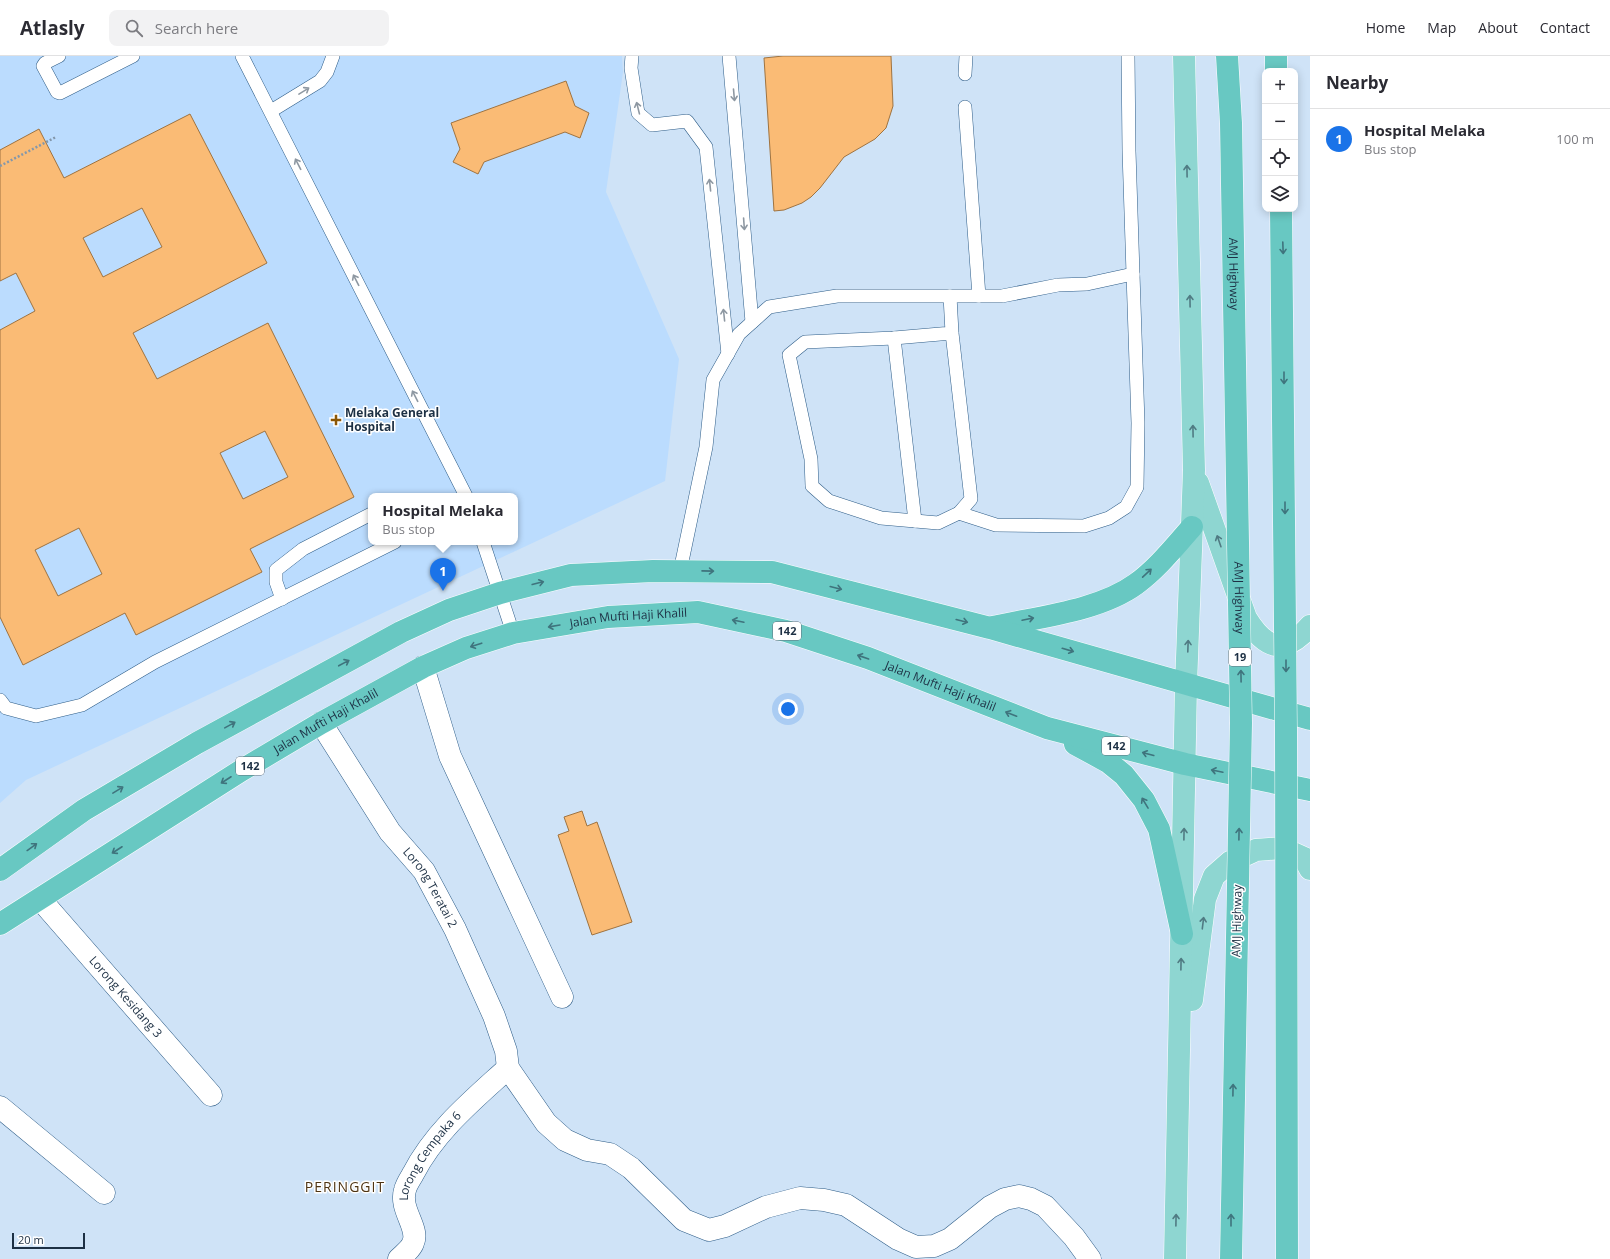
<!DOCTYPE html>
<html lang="en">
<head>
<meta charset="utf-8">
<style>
  body { margin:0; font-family:"Open Sans",sans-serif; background:#f2f2f3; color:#2b2b33 }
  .controls { position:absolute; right:12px; top:12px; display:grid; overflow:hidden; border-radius:8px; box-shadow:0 2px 10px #0003 }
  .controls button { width:36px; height:36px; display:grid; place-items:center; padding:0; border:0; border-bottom:1px solid #e1e1e2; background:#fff; color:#2b2b33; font:20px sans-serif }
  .scale { position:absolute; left:12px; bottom:10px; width:73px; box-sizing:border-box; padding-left:4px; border:2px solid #1d3044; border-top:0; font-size:11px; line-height:14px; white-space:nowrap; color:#1d3044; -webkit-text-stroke:3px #fff; paint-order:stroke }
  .you { position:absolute; left:788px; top:653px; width:14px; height:14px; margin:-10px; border:3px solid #fff; border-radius:50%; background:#1a73e8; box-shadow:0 0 0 6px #1a73e833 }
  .badge { display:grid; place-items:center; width:26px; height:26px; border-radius:50%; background:#1a73e8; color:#fff; font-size:13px; font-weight:700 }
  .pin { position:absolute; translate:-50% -33px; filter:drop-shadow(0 1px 2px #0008) }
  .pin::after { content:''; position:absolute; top:21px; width:14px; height:12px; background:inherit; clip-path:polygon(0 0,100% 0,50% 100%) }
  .popup { position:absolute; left:368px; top:437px; width:150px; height:52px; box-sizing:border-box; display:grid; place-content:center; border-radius:8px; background:#fff; filter:drop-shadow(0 1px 3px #0005); font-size:13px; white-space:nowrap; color:#7c7c81 }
  .popup b { font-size:15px; color:#2b2b33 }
  .popup::after { content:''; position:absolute; left:50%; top:100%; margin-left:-8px; border:8px solid transparent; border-top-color:#fff }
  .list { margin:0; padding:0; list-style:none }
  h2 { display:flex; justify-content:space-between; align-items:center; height:52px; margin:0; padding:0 16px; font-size:17px }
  h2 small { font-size:13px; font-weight:400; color:#7c7c81 }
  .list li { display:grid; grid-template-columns:26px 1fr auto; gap:12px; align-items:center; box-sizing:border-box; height:60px; padding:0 16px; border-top:1px solid #e1e1e2 }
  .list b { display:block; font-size:15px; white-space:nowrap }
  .list p { margin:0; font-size:13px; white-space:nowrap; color:#7c7c81 }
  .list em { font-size:13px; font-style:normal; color:#7c7c81 }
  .icon { flex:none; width:22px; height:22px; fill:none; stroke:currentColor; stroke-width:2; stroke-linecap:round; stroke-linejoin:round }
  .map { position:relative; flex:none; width:1310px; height:1203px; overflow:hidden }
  header { display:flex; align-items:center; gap:24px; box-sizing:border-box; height:56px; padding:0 20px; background:#fff; border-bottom:1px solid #e1e1e2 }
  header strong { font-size:19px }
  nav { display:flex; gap:22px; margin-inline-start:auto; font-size:14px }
  .search { width:280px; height:36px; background:#f2f2f3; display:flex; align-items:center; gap:10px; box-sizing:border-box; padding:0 14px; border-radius:8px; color:#7c7c81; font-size:15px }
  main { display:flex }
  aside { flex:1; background:#fff }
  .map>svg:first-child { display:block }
</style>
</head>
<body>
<header>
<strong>Atlasly</strong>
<div class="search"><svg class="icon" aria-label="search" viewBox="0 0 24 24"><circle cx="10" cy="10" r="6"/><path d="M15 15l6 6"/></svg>Search here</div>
<nav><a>Home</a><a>Map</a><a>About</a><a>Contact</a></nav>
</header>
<main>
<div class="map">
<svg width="1310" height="1203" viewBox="0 0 1310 1203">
  <rect width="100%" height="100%" fill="#cfe3f7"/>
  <!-- built -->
  <path fill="#bbdcfe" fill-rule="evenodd" d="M0 0H622L623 16 606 136 679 303 665 425 26 724 0 747ZM371 440H515V486H371Z"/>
  <!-- building -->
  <g fill="#fabb75" stroke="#9f7340" fill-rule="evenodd">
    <path d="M783 0H891L893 50 886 72 875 83 844 101 820 132 811 141 802 147 784 154 774 155 764 2Z"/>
    <path d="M566 25 575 50 589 57 580 82 565 76 484 106 478 118 453 106 460 93 451 67Z"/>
    <path d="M190 58 267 207 133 277 157 323 268 267 354 441 250 493 262 516 136 579 125 557 23 609 0 561V274L35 255 16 217 0 225V94L39 73 64 122ZM142 152 162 191 103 221 83 182ZM265 375 288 421 243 443 220 397ZM79 472 102 518 58 540 35 494Z"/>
    <path d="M582 755 587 770 597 766 632 866 592 879 558 779 569 775 564 761Z"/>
  </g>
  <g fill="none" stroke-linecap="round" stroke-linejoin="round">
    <defs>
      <g id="service">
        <path d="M59 0 45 7 43 10 57 36 60 37 133 0"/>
        <path d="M242 0 466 440"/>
        <path d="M632 0 631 12 638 57 652 69 687 65 706 91 728 298"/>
        <path d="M729 0 752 266"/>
        <path d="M965 18 966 0"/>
        <path d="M965 51 979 240"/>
        <path d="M271 55 320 25 327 16 333 0"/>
        <path d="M950 240 952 277 971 443 959 457 938 467 881 462 829 445 812 430 811 403 789 299 805 286 894 282 952 277"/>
        <path d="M894 282 915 465"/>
        <path d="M959 457 996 469 1084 470 1109 462 1126 451 1137 431 1138 367 1133 218"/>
        <path d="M483 486 513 577"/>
        <path d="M680 515 706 391 713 324 739 278 769 251 837 240H1002L1058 229 1087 228 1133 218 1129 95 1128 0"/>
        <path d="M282 543 276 526V514L303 493 371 458"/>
        <path d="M0 644 6 652 36 660 82 649 155 606 395 486"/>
      </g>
      <g id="minor">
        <path d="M423 611 450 700 562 941"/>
        <path id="s1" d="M321 667 390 776 424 815 455 873 494 960 506 995 508 1012 546 1067 565 1084 587 1094 610 1098 631 1112 684 1164 709 1174 725 1170 766 1151 800 1142 824 1144 846 1149 898 1183 916 1191 934 1190 950 1183 990 1151 1005 1143 1019 1140 1031 1143 1045 1150 1074 1181 1090 1203"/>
        <path id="s2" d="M40 843 211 1039"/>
        <path d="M0 1051 104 1137"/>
        <path id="s3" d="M399 1203C404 1198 411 1193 413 1187 420 1172 399 1154 405 1134 406 1129 410 1123 413 1118 435 1075 473 1044 508 1012"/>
      </g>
      <g id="primary">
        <path d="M1198 427 1246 562C1265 593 1284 600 1310 570"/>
        <path d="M1192 944 1205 843 1214 820 1230 806 1256 794 1282 792 1304 802 1310 813"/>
        <path d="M1175 1203 1186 629 1194 414 1184 0"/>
      </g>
      <g id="trunk">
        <path d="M1276 0V15"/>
        <path d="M993 571C1038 561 1099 555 1136 528 1158 512 1175 490 1192 471"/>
        <path d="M1075 688 1108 706 1124 719 1144 744 1159 773 1182 878"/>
        <path d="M0 814 84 754 197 687 401 576 449 554 500 537 571 519 653 515 772 516 990 572 1310 663"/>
        <path id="s4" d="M0 868 242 714 321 667 423 611 466 592 513 577 608 561 698 556 786 575 868 602 1047 672 1185 708 1310 734"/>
      </g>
    </defs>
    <!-- service casing -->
    <use href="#service" stroke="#2e5d88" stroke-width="14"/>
    <!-- minor casing -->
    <use href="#minor" stroke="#2e5d88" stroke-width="23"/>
    <!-- primary casing -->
    <use href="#primary" stroke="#fff" stroke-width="23"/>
    <!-- trunk casing -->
    <use href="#trunk" stroke="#fff" stroke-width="23"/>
    <!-- path -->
    <path stroke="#8397ab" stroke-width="2.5" stroke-dasharray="2 2" stroke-linecap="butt" d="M0 110 56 81"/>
    <!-- service -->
    <use href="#service" stroke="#fff" stroke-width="13"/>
    <!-- minor -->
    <use href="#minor" stroke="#fff" stroke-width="22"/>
    <!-- primary -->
    <use href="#primary" stroke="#8ed6d1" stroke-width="22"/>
    <!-- trunk -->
    <use href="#trunk" stroke="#68c8c2" stroke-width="22"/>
    <defs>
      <g id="trunk-bridge">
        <path id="s5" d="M1227 0 1231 67 1241 667 1231 1203"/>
        <path d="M1281 153 1286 674 1287 1203"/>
      </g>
    </defs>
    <!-- trunk-bridge casing -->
    <use href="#trunk-bridge" stroke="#fff" stroke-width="23" stroke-linecap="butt"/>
    <!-- trunk-bridge -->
    <use href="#trunk-bridge" stroke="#68c8c2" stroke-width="22"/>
  </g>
  <!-- one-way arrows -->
  <defs><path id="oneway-shaft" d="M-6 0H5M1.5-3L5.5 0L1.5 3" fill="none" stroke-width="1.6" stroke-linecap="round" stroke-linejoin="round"/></defs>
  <g stroke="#8e98a2">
    <use href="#oneway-shaft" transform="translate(304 35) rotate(-32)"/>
    <use href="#oneway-shaft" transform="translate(734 39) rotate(85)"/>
    <use href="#oneway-shaft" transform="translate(638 52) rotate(-104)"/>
    <use href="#oneway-shaft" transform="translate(298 108) rotate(-117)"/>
    <use href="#oneway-shaft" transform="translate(710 129) rotate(-96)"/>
    <use href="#oneway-shaft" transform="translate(744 168) rotate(86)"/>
    <use href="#oneway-shaft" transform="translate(356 224) rotate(-117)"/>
    <use href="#oneway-shaft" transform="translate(724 259) rotate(-96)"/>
    <use href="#oneway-shaft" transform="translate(415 340) rotate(-117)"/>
  </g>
  <g stroke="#507b83">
    <use href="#oneway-shaft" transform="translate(1187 115) rotate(-91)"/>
    <use href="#oneway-shaft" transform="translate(1190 245) rotate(-91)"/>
    <use href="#oneway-shaft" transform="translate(1193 375) rotate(-91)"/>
    <use href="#oneway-shaft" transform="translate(1219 485) rotate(-109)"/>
    <use href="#oneway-shaft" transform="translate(1188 590) rotate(-88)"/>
    <use href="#oneway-shaft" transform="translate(1184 778) rotate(-89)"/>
    <use href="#oneway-shaft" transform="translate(1203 867) rotate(-83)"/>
    <use href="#oneway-shaft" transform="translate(1181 908) rotate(-89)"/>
    <use href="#oneway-shaft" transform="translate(1176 1164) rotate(-89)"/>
  </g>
  <g stroke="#3f747d">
    <use href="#oneway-shaft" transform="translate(1283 192) rotate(88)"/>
    <use href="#oneway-shaft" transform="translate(1284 322) rotate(90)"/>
    <use href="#oneway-shaft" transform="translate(1285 452) rotate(90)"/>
    <use href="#oneway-shaft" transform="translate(708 515) rotate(1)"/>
    <use href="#oneway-shaft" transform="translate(1147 517) rotate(-43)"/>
    <use href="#oneway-shaft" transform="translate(538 527) rotate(-14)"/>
    <use href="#oneway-shaft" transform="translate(836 532) rotate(14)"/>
    <use href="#oneway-shaft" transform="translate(1028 563) rotate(-12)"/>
    <use href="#oneway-shaft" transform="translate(738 565) rotate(-168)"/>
    <use href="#oneway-shaft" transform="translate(962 565) rotate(14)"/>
    <use href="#oneway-shaft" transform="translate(554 570) rotate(170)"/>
    <use href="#oneway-shaft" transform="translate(476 589) rotate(162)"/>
    <use href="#oneway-shaft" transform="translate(1068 594) rotate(16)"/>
    <use href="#oneway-shaft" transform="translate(863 601) rotate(-161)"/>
    <use href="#oneway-shaft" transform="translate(344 607) rotate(-28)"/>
    <use href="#oneway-shaft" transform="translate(1286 610) rotate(90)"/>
    <use href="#oneway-shaft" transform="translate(1241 620) rotate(-91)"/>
    <use href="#oneway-shaft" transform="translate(1011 658) rotate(-159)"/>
    <use href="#oneway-shaft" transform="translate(230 669) rotate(-29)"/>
    <use href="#oneway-shaft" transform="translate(1148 698) rotate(-165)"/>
    <use href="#oneway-shaft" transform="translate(1217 715) rotate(-168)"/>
    <use href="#oneway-shaft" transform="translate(226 724) rotate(147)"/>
    <use href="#oneway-shaft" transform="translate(118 734) rotate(-31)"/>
    <use href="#oneway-shaft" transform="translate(1145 747) rotate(-121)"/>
    <use href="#oneway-shaft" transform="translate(1239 778) rotate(-89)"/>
    <use href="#oneway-shaft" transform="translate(32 791) rotate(-36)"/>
    <use href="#oneway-shaft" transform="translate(117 794) rotate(147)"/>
    <use href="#oneway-shaft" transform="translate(1233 1034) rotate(-89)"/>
    <use href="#oneway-shaft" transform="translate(1231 1164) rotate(-90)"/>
  </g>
  <!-- markers -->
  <path fill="#8b5705" stroke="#fff" stroke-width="1.5" d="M334 358h4v4h4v4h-4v4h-4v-4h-4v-4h4z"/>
  <g text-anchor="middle" stroke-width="3" stroke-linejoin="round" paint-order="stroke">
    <!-- shield labels -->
    <g fill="#fff" stroke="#616e7c" stroke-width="1">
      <rect x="773" y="566" width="28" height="18" rx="3"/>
      <rect x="1229" y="592" width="22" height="18" rx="3"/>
      <rect x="1102" y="681" width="28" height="18" rx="3"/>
      <rect x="236" y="701" width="28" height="18" rx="3"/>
    </g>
    <g font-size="11" font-weight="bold" fill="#1d3044">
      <text x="787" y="579">142</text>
      <text x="1240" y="605">19</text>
      <text x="1116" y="694">142</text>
      <text x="250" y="714">142</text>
    </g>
    <!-- street labels -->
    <g font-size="12" fill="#1d3044" stroke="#fff">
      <text dy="4" stroke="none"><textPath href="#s5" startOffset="218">AMJ Highway</textPath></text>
      <text dy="4" stroke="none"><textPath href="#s5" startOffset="542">AMJ Highway</textPath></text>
      <text dy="4" stroke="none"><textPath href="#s4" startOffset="708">Jalan Mufti Haji Khalil</textPath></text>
      <text dy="4" stroke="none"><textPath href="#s4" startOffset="1032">Jalan Mufti Haji Khalil</textPath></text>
      <text dy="4" stroke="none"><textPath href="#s4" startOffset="384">Jalan Mufti Haji Khalil</textPath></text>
      <text dy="4" stroke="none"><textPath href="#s1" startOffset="198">Lorong Teratai 2</textPath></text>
      <text transform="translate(1237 865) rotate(-89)" y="4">AMJ Highway</text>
      <text dy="4" stroke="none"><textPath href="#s2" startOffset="130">Lorong Kesidang 3</textPath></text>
      <text dy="4" stroke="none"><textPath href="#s3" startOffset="118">Lorong Cempaka 6</textPath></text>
    </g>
    <!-- poi labels -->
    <g font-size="12" font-weight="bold" fill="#1d3044" stroke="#fff" text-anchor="start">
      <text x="345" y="361">Melaka General<tspan x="345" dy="14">Hospital</tspan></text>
    </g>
    <!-- quarter labels -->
    <g font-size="14" letter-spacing="1" fill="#4e3413" stroke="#fff">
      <text x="345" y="1136">PERINGGIT</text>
    </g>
  </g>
</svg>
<div class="controls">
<button>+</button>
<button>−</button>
<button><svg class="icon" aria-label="locate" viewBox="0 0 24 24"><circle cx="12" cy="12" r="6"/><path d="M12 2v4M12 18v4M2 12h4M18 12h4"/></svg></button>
<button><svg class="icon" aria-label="layers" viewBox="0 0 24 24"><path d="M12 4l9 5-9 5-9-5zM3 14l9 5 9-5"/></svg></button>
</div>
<div class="scale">20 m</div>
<div class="you"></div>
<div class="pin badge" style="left:443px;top:535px">1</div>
<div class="popup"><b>Hospital Melaka</b>Bus stop</div>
</div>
<aside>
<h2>Nearby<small></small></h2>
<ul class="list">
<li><span class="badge">1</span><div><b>Hospital Melaka</b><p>Bus stop</p></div><em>100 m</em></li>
</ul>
</aside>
</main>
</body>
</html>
